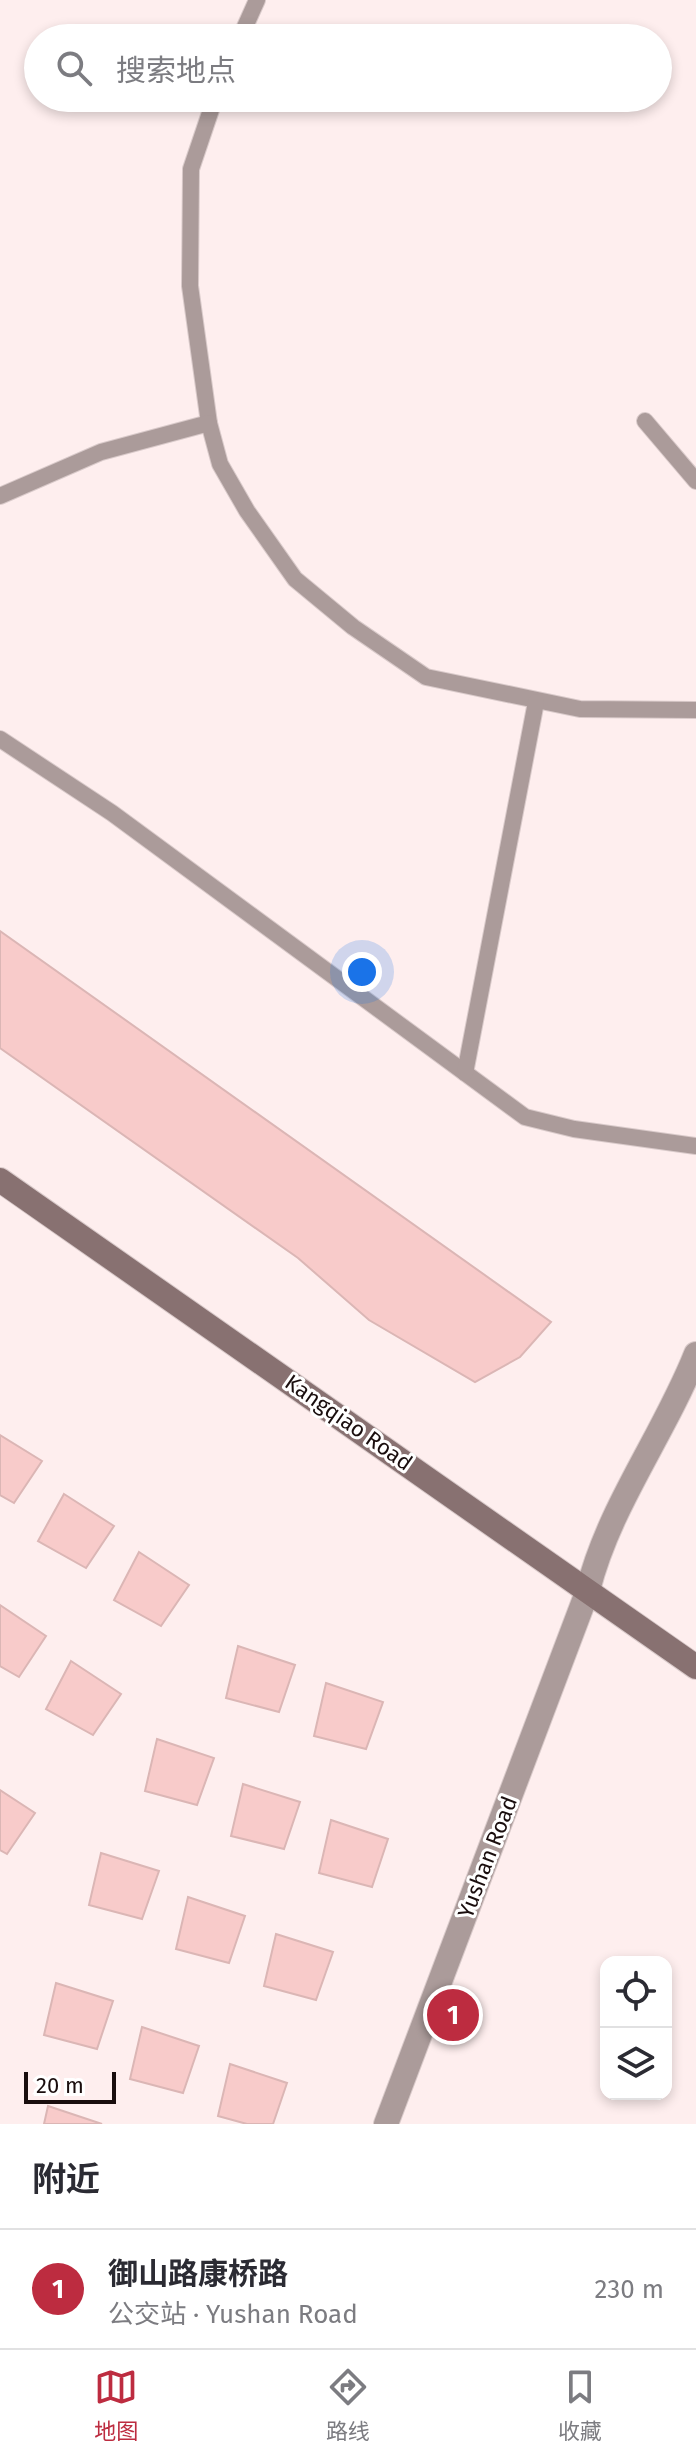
<!DOCTYPE html>
<html lang="zh">
<head>
<meta charset="utf-8">
<style>
  body { margin:0; font-family:"Fira Sans","Noto Sans SC",sans-serif; background:#f7f7f7; color:#2b2b33 }
  .controls { position:absolute; right:24px; bottom:24px; display:grid; overflow:hidden; border-radius:16px; box-shadow:0 4px 12px #0003 }
  .controls button { width:72px; height:72px; display:grid; place-items:center; padding:0; border:0; border-bottom:2px solid #e1e1e2; background:#fff; color:#2b2b33; font:40px sans-serif }
  .scale { position:absolute; left:24px; bottom:20px; width:92px; box-sizing:border-box; padding-left:8px; border:4px solid #190d0d; border-top:0; font-size:22px; line-height:28px; white-space:nowrap; color:#190d0d; -webkit-text-stroke:6px #fff; paint-order:stroke }
  .you { position:absolute; left:362px; top:972px; width:28px; height:28px; margin:-20px; border:6px solid #fff; border-radius:50%; background:#1a73e8; box-shadow:0 0 0 12px #1a73e833 }
  .badge { display:grid; place-items:center; width:52px; height:52px; border-radius:50%; background:#bd2c40; color:#fff; font-size:26px; font-weight:700 }
  .pin { position:absolute; translate:-50% -50%; border:4px solid #fff; box-shadow:0 2px 8px #0006 }
  .list { margin:0; padding:0; list-style:none }
  h2 { display:flex; justify-content:space-between; align-items:center; height:104px; margin:0; padding:0 32px; font-size:34px }
  h2 small { font-size:26px; font-weight:400; color:#7c7c81 }
  .list li { display:grid; grid-template-columns:52px 1fr auto; gap:24px; align-items:center; box-sizing:border-box; height:120px; padding:0 32px; border-top:2px solid #e1e1e2 }
  .list b { display:block; font-size:30px; white-space:nowrap }
  .list p { margin:0; font-size:26px; white-space:nowrap; color:#7c7c81 }
  .list em { font-size:26px; font-style:normal; color:#7c7c81 }
  .icon { flex:none; width:44px; height:44px; fill:none; stroke:currentColor; stroke-width:2; stroke-linecap:round; stroke-linejoin:round }
  .map { position:relative; flex:none; width:696px; height:2124px; overflow:hidden }
  .search { position:absolute; background:#fff; box-shadow:0 4px 12px #0003; left:24px; right:24px; top:24px; height:88px; display:flex; align-items:center; gap:20px; box-sizing:border-box; padding:0 28px; border-radius:44px; color:#7c7c81; font-size:30px }
  .sheet { height:224px; background:#fff }
  nav { display:flex; justify-content:space-around; align-items:center; box-sizing:border-box; height:112px; border-top:2px solid #e1e1e2; background:#fff; font-size:22px; color:#7c7c81 }
  nav a { display:grid; justify-items:center; gap:4px }
  nav .on { color:#bd2c40 }
  .map>svg:first-child { display:block }
</style>
</head>
<body>
<div class="map">
<svg width="696" height="2124" viewBox="0 0 696 2124">
  <rect width="100%" height="100%" fill="#feeeee"/>
  <!-- building -->
  <g fill="#f8cbca" stroke="#dbb6b5" stroke-width="2">
    <path d="M0 931 551 1322 520 1357 475 1382 369 1320 298 1258 0 1048Z"/>
    <path d="M0 1435 42 1461 14 1503 0 1495Z"/>
    <path d="M64 1494 114 1526 86 1568 38 1541Z"/>
    <path d="M139 1552 189 1585 161 1626 114 1600Z"/>
    <path d="M0 1605 46 1636 19 1677 0 1666Z"/>
    <path d="M238 1646 295 1665 279 1712 226 1698Z"/>
    <path d="M71 1661 121 1694 93 1735 46 1709Z"/>
    <path d="M326 1683 383 1702 366 1749 314 1736Z"/>
    <path d="M157 1739 214 1758 197 1805 145 1791Z"/>
    <path d="M243 1784 300 1802 284 1849 231 1836Z"/>
    <path d="M0 1790 35 1813 7 1854 0 1850Z"/>
    <path d="M331 1820 388 1839 372 1887 319 1873Z"/>
    <path d="M101 1853 159 1871 142 1919 89 1905Z"/>
    <path d="M188 1897 245 1916 229 1963 176 1949Z"/>
    <path d="M276 1934 333 1952 316 2000 264 1986Z"/>
    <path d="M56 1983 113 2001 97 2049 44 2035Z"/>
    <path d="M142 2027 199 2046 183 2093 130 2079Z"/>
    <path d="M230 2064 287 2083 273 2124H247L218 2116Z"/>
    <path d="M48 2106 102 2124H44Z"/>
  </g>
  <g fill="none" stroke-linecap="round" stroke-linejoin="round">
    <defs>
      <g id="lane">
        <path d="M240 38 257 0"/>
        <path d="M215 98 191 169 190 286 209 423 220 464 247 511 295 579 353 627 426 677 580 709 696 710"/>
        <path d="M645 421 696 481"/>
        <path d="M0 496 101 452 209 423"/>
        <path d="M0 739 112 813 525 1117 574 1129 696 1146"/>
        <path d="M465 1073 536 702"/>
      </g>
      <path id="street" d="M386 2124 588 1590C609 1506 664 1435 696 1354"/>
      <path id="secondary" d="M0 1180 696 1667"/>
    </defs>
    <!-- lane casing -->
    <use href="#lane" stroke="#d9caca" stroke-width="18"/>
    <!-- street casing -->
    <use href="#street" stroke="#d9caca" stroke-width="26"/>
    <!-- secondary casing -->
    <use href="#secondary" stroke="#d9caca" stroke-width="26"/>
    <!-- lane -->
    <use href="#lane" stroke="#ab9b9a" stroke-width="16"/>
    <!-- street -->
    <use href="#street" stroke="#ab9b9a" stroke-width="24"/>
    <!-- secondary -->
    <use href="#secondary" stroke="#887171" stroke-width="24"/>
  </g>
  <g text-anchor="middle" stroke-width="6" stroke-linejoin="round" paint-order="stroke">
    <!-- street labels -->
    <g font-size="22" fill="#190d0d" stroke="#fff">
      <text transform="translate(349 1422) rotate(35)" y="8">Kangqiao Road</text>
      <text transform="translate(487 1857) rotate(-69)" y="8">Yushan Road</text>
    </g>
  </g>
</svg>
<div class="controls">
<button><svg class="icon" aria-label="locate" viewBox="0 0 24 24"><circle cx="12" cy="12" r="6"/><path d="M12 2v4M12 18v4M2 12h4M18 12h4"/></svg></button>
<button><svg class="icon" aria-label="layers" viewBox="0 0 24 24"><path d="M12 4l9 5-9 5-9-5zM3 14l9 5 9-5"/></svg></button>
</div>
<div class="scale">20 m</div>
<div class="you"></div>
<div class="pin badge" style="left:453px;top:2015px">1</div>
<div class="search"><svg class="icon" aria-label="search" viewBox="0 0 24 24"><circle cx="10" cy="10" r="6"/><path d="M15 15l6 6"/></svg>搜索地点</div>
</div>
<section class="sheet">
<h2>附近<small></small></h2>
<ul class="list">
<li><span class="badge">1</span><div><b>御山路康桥路</b><p>公交站 · Yushan Road</p></div><em>230 m</em></li>
</ul>
</section>
<nav>
<a class="on"><svg class="icon" aria-label="map" viewBox="0 0 24 24"><path d="M3 6l6-2 6 2 6-2v14l-6 2-6-2-6 2zM9 4v14M15 6v14"/></svg>地图</a>
<a><svg class="icon" aria-label="directions" viewBox="0 0 24 24"><path d="M12 3l9 9-9 9-9-9zM9 14v-3h6M13 9l2 2-2 2"/></svg>路线</a>
<a><svg class="icon" aria-label="saved" viewBox="0 0 24 24"><path d="M7 4h10v16l-5-4-5 4z"/></svg>收藏</a>
</nav>
</body>
</html>
